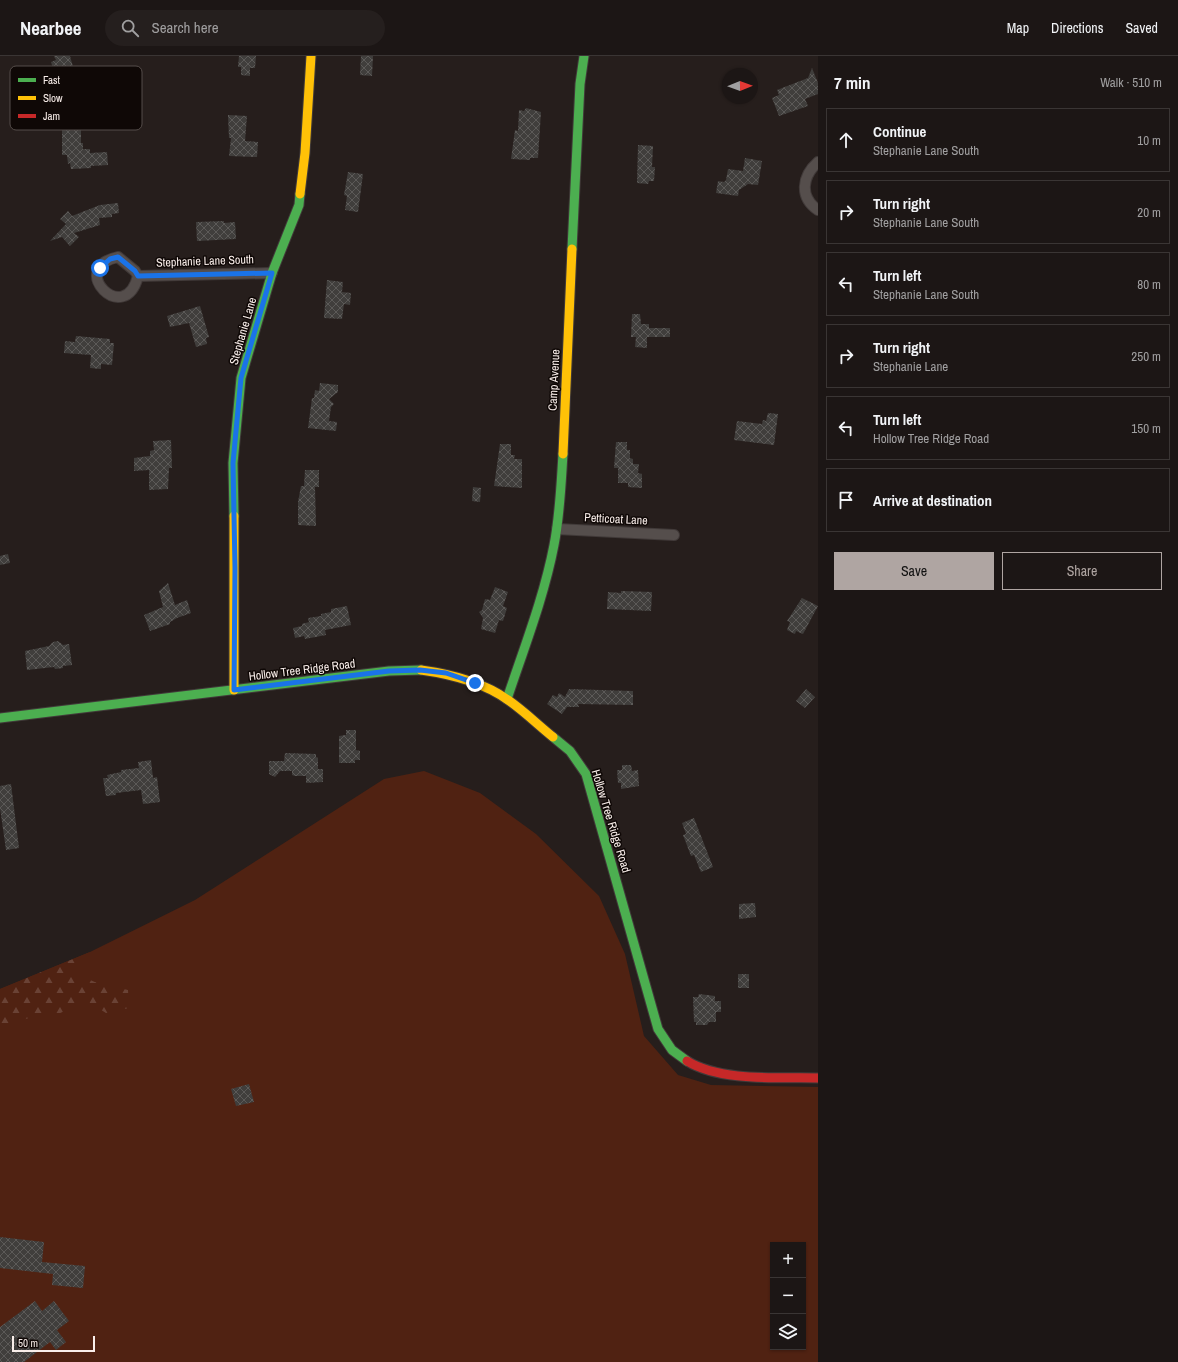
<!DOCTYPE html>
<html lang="en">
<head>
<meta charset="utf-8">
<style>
  body { margin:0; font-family:"Archivo Narrow",sans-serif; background:#251f1e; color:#f1f3f6 }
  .controls { position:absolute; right:12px; bottom:12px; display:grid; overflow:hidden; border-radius:0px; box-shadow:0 1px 3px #0004 }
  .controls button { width:36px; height:36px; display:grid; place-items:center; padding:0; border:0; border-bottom:1px solid #3a3534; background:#1c1615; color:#f1f3f6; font:20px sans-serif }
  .compass { position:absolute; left:722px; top:12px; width:36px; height:36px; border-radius:50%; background:#1c1615; box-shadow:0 1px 3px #0004; rotate:89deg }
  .scale { position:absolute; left:12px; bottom:10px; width:83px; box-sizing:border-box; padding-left:4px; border:2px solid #f9eeea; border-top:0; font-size:11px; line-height:14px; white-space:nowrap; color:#f9eeea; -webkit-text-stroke:3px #0f0806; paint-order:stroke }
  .stop { position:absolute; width:12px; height:12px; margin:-9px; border:3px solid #1a73e8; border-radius:50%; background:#fff }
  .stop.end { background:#1a73e8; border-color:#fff; box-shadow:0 1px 4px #0008 }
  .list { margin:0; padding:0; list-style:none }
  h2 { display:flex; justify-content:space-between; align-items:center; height:52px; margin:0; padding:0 16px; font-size:17px }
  h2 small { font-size:13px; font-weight:400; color:#a09fa0 }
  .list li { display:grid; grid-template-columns:26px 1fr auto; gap:12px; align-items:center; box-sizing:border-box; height:64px; margin:0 8px 8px; padding:0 8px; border:1px solid #3a3534; border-radius:0px }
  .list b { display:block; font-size:15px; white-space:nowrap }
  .list p { margin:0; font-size:13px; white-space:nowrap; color:#a09fa0 }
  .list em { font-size:13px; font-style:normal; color:#a09fa0 }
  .actions { display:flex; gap:8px; padding:12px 16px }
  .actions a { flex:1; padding:9px 0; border:1px solid #afa5a2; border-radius:0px; text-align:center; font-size:14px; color:#afa5a2 }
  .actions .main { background:#afa5a2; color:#111 }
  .icon { flex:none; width:22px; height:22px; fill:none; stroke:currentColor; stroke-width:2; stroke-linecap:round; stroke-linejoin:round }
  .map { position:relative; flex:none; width:818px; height:1306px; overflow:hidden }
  header { display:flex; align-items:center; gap:24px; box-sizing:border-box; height:56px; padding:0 20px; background:#1c1615; border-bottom:1px solid #3a3534 }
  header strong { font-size:19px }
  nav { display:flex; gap:22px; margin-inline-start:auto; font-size:14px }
  .search { width:280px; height:36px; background:#251f1e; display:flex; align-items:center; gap:10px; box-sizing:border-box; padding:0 14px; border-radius:22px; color:#a09fa0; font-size:15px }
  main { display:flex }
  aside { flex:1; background:#1c1615 }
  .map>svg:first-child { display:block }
</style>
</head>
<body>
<header>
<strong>Nearbee</strong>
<div class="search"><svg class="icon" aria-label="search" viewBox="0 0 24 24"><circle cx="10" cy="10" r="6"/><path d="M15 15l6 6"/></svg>Search here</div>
<nav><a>Map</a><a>Directions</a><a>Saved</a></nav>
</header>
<main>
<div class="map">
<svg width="818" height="1306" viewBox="0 0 818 1306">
  <defs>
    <pattern id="forest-firs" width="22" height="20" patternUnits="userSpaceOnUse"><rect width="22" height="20" fill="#502212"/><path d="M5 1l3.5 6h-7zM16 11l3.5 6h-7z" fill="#6a4235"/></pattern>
    <pattern id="building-cross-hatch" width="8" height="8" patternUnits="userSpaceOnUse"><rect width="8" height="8" fill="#403e3c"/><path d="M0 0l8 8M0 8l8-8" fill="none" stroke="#5c5a58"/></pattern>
  </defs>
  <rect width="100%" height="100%" fill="#261e1c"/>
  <!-- grass -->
  <path fill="#502212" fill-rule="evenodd" d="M424 715 480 737 536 778 599 840 625 898 644 980 678 1019 711 1029 818 1031V1306H0V933L90 896 195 844 384 723ZM773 1189H803V1291H773Z"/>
  <!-- forest -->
  <path fill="url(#forest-firs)" d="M90 896 77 916C91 928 111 930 128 934L129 952 106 957 87 945 58 958 45 957 3 970 0 982V933Z"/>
  <!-- building -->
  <g fill="url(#building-cross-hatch)">
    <path d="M54 0H70L75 18 77 19V26H74L78 38 65 41 61 28 58 29 51 6 56 4Z"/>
    <path d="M239 0H256L255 12H250V20L241 19V11H238Z"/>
    <path d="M361 0H373L372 20 360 19Z"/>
    <path d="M812 12 818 27V38L805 43 808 50 779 60 772 42 779 39 777 34 808 22Z"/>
    <path d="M526 52 541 56 538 102H530V104L511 103 515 74 518 75 519 54 524 55Z"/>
    <path d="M228 59 247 60 245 85 258 86 257 101 229 100 231 82H229Z"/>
    <path d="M81 71V87H83V93H90V97L107 96 108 109 91 110V112L71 113 70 107 68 108 67 99H62V72Z"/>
    <path d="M638 89 653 90 652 111H655L654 125H649L648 128 637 127Z"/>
    <path d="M745 102 762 105 758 129 748 128 739 134 738 140 716 137 718 125 724 126 726 124 728 113 743 115Z"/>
    <path d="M348 116 363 118 358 156 345 154 347 140 344 139Z"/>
    <path d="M118 147 119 157 112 158V161L99 162 100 169 74 177 79 181 70 190 62 181 50 185 66 168 60 163 68 155 72 160 100 149Z"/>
    <path d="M224 165V167L235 166 236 183 197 185 196 166Z"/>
    <path d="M327 224 343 226 342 236 351 237 350 249 344 248 342 263 324 262Z"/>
    <path d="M200 250 209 281 206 282 207 288 196 291 189 267 170 271 167 260Z"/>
    <path d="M632 258H640L641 268H649V272H670V281H647V292L635 291 636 281H631Z"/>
    <path d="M76 280 110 283V287H114L112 309 101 308V313L90 312 91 299 64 297 65 285 75 286Z"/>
    <path d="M320 327 338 329V336L329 343 334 348 331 351 329 365 337 366 336 375 308 372 312 342H314L315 334 319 335Z"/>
    <path d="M768 357 778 358 774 389 734 384 737 365 762 368 763 364 766 365Z"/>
    <path d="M171 384 172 412H169L168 433 149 434V414L134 415V402L150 400V395L154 394 153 385Z"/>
    <path d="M616 386H627V394H630V402L633 403V408H639L638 417 642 418V432L628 431V427H618V412H614Z"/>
    <path d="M500 388H511V399H515L514 403H522V432L494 430Z"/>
    <path d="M305 414H319V431H315L316 470 298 469V446L301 430H304Z"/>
    <path d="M473 431 481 432 480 446 472 445Z"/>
    <path d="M8 498 10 507 0 509V500Z"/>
    <path d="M168 527 175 549 187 544 191 557 177 562 170 566V568L150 575 144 559 163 551 159 535Z"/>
    <path d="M495 531 508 536 503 550 507 552 503 565 499 564 495 577 481 573 483 562 479 556 482 554 485 543 490 544Z"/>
    <path d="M621 535 652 536 651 555 607 553 608 536 621 537Z"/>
    <path d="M802 542 818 550 803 578 796 575 795 578 787 574 790 566 787 565Z"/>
    <path d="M347 550 351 569 325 574 326 579 305 583 304 580 295 582 293 572 302 570V568L309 566 308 562 321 560V558L331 556V553Z"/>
    <path d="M58 585 63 589 69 588 72 609 63 610V612L55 613 54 611 27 614 25 595 49 590 53 586Z"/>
    <path d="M569 633 633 635V649L578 648 579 651H567L562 658 547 648 553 639 557 641 559 637 565 641Z"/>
    <path d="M806 633 815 641 805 652 796 645Z"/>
    <path d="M346 674H356V694L360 695V704H355V707H339V680L346 679Z"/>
    <path d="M285 697 316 698V701L318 702V713H323V726L306 727V720H295L292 719V715H280L275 721 269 718V705H284Z"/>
    <path d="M151 704 153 722 157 721 160 746 143 748 141 734 116 737V739L106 740 103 722H108L107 719 121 716V714L139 712 138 706Z"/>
    <path d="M622 709H631L632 715 638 714 639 730 621 733V727H618L617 714H622Z"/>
    <path d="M11 728 19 792 6 794 0 752V730Z"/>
    <path d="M694 762 713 811 701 816 694 799 691 800 683 779 686 778 682 767Z"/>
    <path d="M755 847 756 861 739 863V848Z"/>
    <rect x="738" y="918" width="11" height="14"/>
    <path d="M699 938 715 940V945H721V956H716V966H709L707 969H696V966H694L693 941H698Z"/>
    <path d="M249 1028 254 1046 236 1050 231 1033Z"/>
    <path d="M0 1181 44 1186 42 1206 85 1210 83 1232 52 1229 53 1218 0 1212Z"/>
    <path d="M35 1245 42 1255 54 1245 69 1265 57 1274 66 1286 56 1294 50 1286 24 1306H0V1271Z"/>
  </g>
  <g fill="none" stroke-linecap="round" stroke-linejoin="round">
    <defs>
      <g id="street">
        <path d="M818 106C802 120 799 141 818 154"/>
        <path d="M138 220 135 215 118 201C66 212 125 272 138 220L272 217"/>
        <path d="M557 473 674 479"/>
      </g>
      <g id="fast">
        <path d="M572 193 580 28 584 0"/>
        <path d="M234 460 233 407 241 322 272 217 299 149 300 138"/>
        <path d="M507 643C524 592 544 541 554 489 560 459 561 428 563 398"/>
        <path d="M0 662 389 615 421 614"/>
        <path d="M553 681 570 695 586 718 658 973 672 994 687 1005"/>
      </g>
      <g id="slow">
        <path d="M300 138 305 97 311 0"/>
        <path d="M563 398 572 193"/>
        <path d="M421 614C450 618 483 626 508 644 524 655 538 669 553 681"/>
        <path d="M234 634V460"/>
      </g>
      <path id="jam" d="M687 1005C721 1026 779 1021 818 1022"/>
    </defs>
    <!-- street casing -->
    <use href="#street" stroke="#413a39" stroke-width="12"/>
    <!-- fast casing -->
    <use href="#fast" stroke="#413a39" stroke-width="11"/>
    <!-- slow casing -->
    <use href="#slow" stroke="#413a39" stroke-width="11"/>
    <!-- jam casing -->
    <use href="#jam" stroke="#413a39" stroke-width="11"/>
    <!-- street -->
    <use href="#street" stroke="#554e4c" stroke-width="10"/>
    <!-- fast -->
    <use href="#fast" stroke="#4caf50" stroke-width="9"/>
    <!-- slow -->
    <use href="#slow" stroke="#ffc107" stroke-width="9"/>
    <!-- jam -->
    <use href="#jam" stroke="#c62828" stroke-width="9"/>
  </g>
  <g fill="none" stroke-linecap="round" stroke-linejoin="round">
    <!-- route -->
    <path stroke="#1a73e8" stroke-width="5" d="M100 212 110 203 118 201 135 215 138 220 272 217 241 322 233 407 235 512 234 634 389 615 420 614 446 617 475 627"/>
  </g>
  <g text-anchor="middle" stroke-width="3" stroke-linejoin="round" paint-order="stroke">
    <!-- street labels -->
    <g font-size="12" fill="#f9eeea" stroke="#0f0806">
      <text transform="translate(205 205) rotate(-2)" y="4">Stephanie Lane South</text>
      <text transform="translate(243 275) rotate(-74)" y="4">Stephanie Lane</text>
      <text transform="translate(554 324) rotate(-87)" y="4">Camp Avenue</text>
      <text transform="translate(616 463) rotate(3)" y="4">Petticoat Lane</text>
      <text transform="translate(302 614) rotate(-7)" y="4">Hollow Tree Ridge Road</text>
      <text transform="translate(611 765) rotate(73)" y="4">Hollow Tree Ridge Road</text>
    </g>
  </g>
  <!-- legend -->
  <rect x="10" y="10" width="132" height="64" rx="6" fill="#0f0806" stroke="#554d4a" stroke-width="1"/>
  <rect x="18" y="22" width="18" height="4" fill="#4caf50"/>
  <rect x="18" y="40" width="18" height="4" fill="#ffc107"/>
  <rect x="18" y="58" width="18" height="4" fill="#c62828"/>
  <g font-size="11" fill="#f9eeea">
    <text x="43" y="28">Fast</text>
    <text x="43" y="46">Slow</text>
    <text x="43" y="64">Jam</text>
  </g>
</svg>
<div class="controls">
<button>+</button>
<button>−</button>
<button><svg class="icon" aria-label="layers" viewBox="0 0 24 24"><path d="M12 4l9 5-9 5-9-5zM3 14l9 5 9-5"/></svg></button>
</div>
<svg class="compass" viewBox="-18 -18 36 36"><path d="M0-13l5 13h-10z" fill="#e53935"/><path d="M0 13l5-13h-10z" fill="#a09fa0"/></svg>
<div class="scale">50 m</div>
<div class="stop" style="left:100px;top:212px"></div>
<div class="stop end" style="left:475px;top:627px"></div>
</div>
<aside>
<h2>7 min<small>Walk · 510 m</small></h2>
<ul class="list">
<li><svg class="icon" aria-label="ahead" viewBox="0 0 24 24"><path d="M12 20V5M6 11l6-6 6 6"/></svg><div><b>Continue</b><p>Stephanie Lane South</p></div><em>10 m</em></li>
<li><svg class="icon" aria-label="right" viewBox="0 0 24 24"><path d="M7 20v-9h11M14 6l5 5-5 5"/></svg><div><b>Turn right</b><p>Stephanie Lane South</p></div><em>20 m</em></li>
<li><svg class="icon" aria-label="left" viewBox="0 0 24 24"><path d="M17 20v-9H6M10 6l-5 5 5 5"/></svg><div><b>Turn left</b><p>Stephanie Lane South</p></div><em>80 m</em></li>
<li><svg class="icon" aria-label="right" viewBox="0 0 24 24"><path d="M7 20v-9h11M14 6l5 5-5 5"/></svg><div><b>Turn right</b><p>Stephanie Lane</p></div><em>250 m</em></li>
<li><svg class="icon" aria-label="left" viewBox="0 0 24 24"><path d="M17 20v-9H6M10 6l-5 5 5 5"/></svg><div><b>Turn left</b><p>Hollow Tree Ridge Road</p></div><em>150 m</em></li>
<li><svg class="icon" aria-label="arrive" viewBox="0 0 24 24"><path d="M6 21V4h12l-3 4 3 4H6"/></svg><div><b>Arrive at destination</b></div></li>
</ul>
<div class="actions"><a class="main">Save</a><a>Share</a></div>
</aside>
</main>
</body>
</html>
